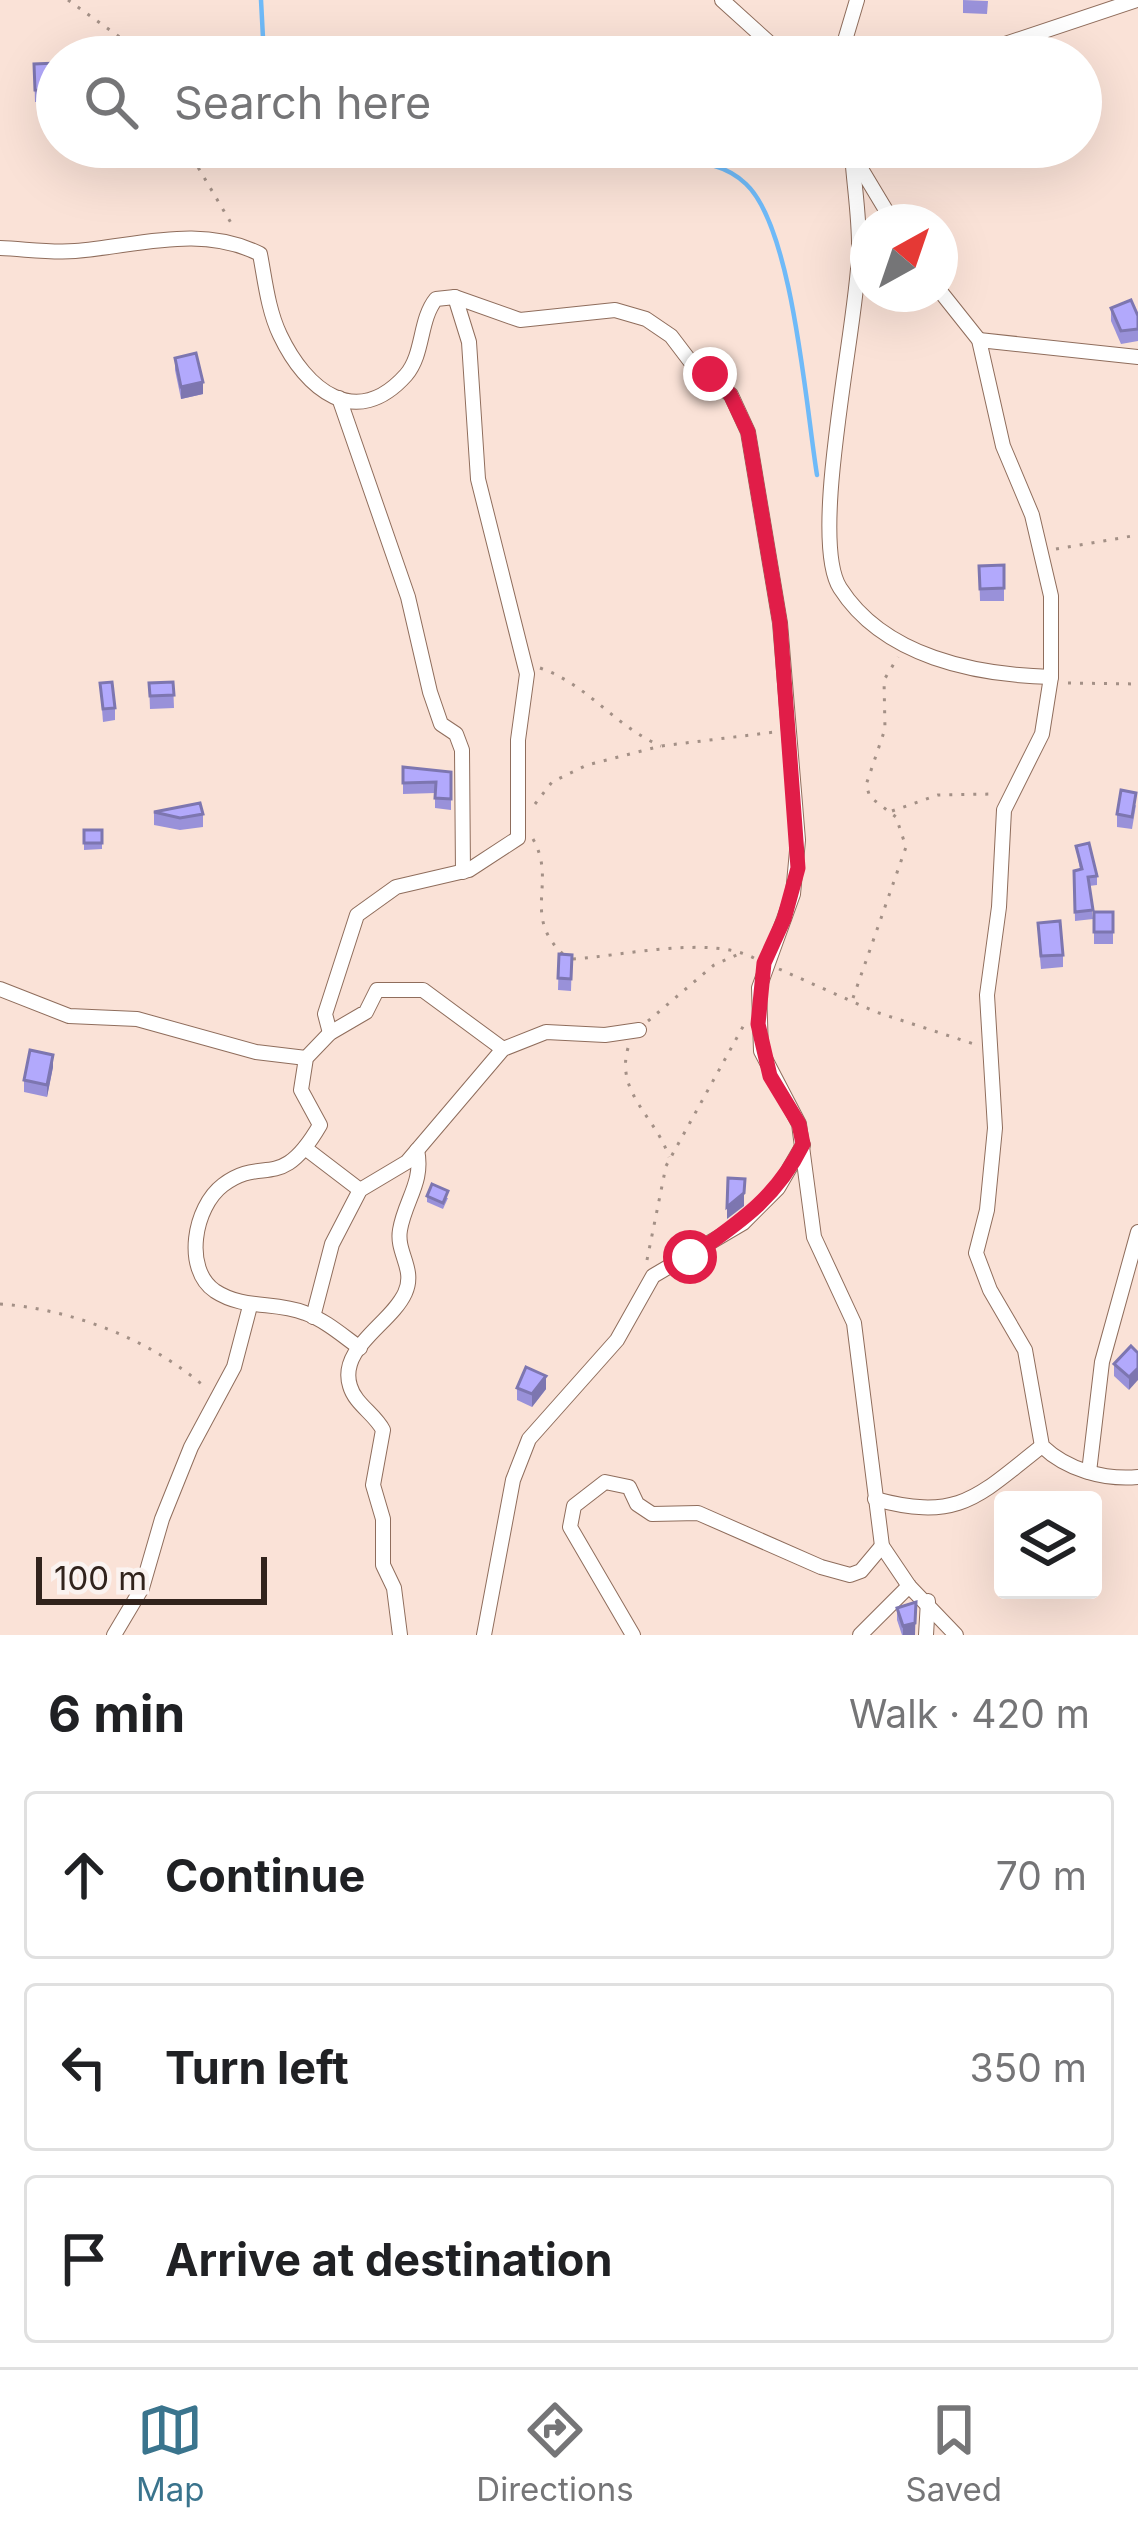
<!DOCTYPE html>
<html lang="en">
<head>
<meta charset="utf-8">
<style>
  body { margin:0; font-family:Inter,sans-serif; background:#f6f6f6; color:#202124 }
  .controls { position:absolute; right:36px; bottom:36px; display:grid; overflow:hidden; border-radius:12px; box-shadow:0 12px 48px #0002 }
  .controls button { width:108px; height:108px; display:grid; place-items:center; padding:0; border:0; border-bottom:3px solid #e0e0e0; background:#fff; color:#202124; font:60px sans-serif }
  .compass { position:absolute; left:850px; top:204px; width:108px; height:108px; border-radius:50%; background:#fff; box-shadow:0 12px 48px #0002; rotate:40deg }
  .scale { position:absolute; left:36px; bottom:30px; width:231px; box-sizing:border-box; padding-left:12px; border:6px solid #31231c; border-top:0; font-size:33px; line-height:42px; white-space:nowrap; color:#31231c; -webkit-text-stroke:9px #fbf3f0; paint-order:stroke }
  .stop { position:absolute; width:36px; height:36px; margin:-27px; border:9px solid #e11d48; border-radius:50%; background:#fff }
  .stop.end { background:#e11d48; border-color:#fff; box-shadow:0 3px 12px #0008 }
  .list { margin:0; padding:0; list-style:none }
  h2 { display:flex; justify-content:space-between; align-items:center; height:156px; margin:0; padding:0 48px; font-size:51px }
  h2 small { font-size:39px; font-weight:400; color:#757577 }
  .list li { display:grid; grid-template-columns:78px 1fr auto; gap:36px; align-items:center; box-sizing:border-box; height:168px; margin:0 24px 24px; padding:0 24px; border:3px solid #e0e0e0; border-radius:12px }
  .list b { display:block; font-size:45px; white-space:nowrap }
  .list em { font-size:39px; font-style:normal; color:#757577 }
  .icon { flex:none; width:66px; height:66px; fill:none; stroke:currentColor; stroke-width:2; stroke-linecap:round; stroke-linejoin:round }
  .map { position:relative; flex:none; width:1138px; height:1635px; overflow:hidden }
  .search { position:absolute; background:#fff; box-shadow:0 12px 48px #0002; left:36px; right:36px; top:36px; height:132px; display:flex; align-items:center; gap:30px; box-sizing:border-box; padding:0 42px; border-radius:66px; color:#757577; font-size:45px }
  .sheet { height:732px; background:#fff }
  nav { display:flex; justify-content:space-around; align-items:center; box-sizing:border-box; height:168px; border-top:3px solid #e0e0e0; background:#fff; font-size:33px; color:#757577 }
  nav a { display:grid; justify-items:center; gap:6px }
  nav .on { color:#3a748d }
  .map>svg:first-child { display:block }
</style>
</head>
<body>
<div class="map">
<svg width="1138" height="1635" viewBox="0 0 1138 1635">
  <rect width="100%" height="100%" fill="#fae2d7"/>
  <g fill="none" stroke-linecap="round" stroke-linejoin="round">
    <!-- stream -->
    <g stroke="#6fbaf8" stroke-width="4.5">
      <path d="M261 0 264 57"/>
      <path d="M626 147C663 167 712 151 746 184 793 228 806 408 817 475"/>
    </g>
    <defs>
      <g id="street">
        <path d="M722 0 785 57"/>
        <path d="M840 57 857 0"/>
        <path d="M966 57 1137 0"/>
        <path d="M852 153C854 186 860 220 859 253 858 321 808 538 840 588 884 657 976 675 1051 677"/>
        <path d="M854 157 893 222"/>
        <path d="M0 248C25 249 51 253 75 251 138 246 200 224 260 254 265 280 268 310 280 335 306 390 356 431 406 375 424 354 419 320 436 299L455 297 520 320 615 310 646 319 671 336 690 361 731 395 748 432 780 623 798 840 793 894 759 988 761 1051 799 1124 814 1237 854 1323 882 1546 909 1586 956 1635"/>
        <path d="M940 291 979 340 1003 446 1032 515 1051 596V677L1042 734 1004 810 999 907 987 995 995 1128 987 1210 976 1253 990 1290 1025 1350 1042 1446C1067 1470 1104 1480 1138 1477"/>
        <path d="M979 340 1138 357"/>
        <path d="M339 398 408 597 430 692 441 724 456 734 462 750 463 872"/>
        <path d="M0 989 69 1016 137 1019 256 1052 306 1058"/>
        <path d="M330 1033 325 1014 357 915 396 887 469 870 518 838V740L527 674 478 479 469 342 455 297"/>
        <path d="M305 1148 360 1190"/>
        <path d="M313 1317 332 1244 360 1190 407 1162 503 1049 546 1032 605 1035 639 1030"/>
        <path d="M360 1348C343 1336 325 1320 305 1313 275 1301 244 1310 215 1291 183 1269 194 1207 223 1185 264 1154 280 1194 320 1125L301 1090 306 1058 330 1033 366 1012 377 990H423L503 1049"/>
        <path d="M1089 1472 1102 1362 1138 1232"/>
        <path d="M875 1499C960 1522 978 1496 1042 1446"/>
        <path d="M114 1635 142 1588 162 1519 191 1447 234 1367 250 1306"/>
        <path d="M400 1635 394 1588 383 1565V1519L373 1485 383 1430C375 1414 355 1404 350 1386 338 1348 391 1324 405 1293 416 1269 396 1253 400 1230 405 1200 424 1182 417 1150"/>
        <path d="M484 1635 513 1480 529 1439 617 1340 653 1276 743 1223 778 1188 803 1145"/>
        <path d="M633 1635 570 1527 574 1506 605 1482 629 1487 637 1504 652 1514 698 1513 821 1567 850 1575 861 1571 882 1546"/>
        <path d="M860 1635 909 1586"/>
        <path d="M926 1635 928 1601"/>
      </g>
    </defs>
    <!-- street casing -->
    <use href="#street" stroke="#8f6d5c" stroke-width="16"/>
    <!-- path -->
    <g stroke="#a39086" stroke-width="3" stroke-dasharray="3 9" stroke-linecap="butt">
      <path d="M68 0 128 43 136 57"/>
      <path d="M186 147 234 228"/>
      <path d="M1056 549 1138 535"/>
      <path d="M540 668C589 685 614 726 661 746"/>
      <path d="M1068 683 1138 684"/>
      <path d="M535 804 552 782 587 765 661 746 775 732"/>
      <path d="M892 811 938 795 994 794"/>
      <path d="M533 839C558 883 520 916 565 956"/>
      <path d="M573 959C622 956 710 935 754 958"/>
      <path d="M779 969 876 1012 977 1045"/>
      <path d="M853 998 906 847 896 817 870 797 866 785 885 729 884 680 898 657"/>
      <path d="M648 1021 714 965 741 953"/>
      <path d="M628 1048C615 1093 656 1117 669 1157"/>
      <path d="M647 1260 666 1166 745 1023"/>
      <path d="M0 1304C72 1309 152 1340 206 1388"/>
    </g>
    <!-- street -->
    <use href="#street" stroke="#fff" stroke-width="14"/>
  </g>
  <!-- wall -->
  <g fill="#9991d9">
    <path d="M963 0 988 1 987 14 963 13Z"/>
    <path d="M57 63V104L35 102 34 64Z"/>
    <path d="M1111 308 1138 316V341L1121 344 1111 321Z"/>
    <path d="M175 358 203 394 181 399 175 370Z"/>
    <path d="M1004 565V601H980L979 566Z"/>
    <path d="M173 682 174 708 150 709 149 683Z"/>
    <path d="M100 683 115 708V720L103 722Z"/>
    <path d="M403 767 451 772V810L435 808V793L403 794Z"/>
    <path d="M1136 805 1132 829 1117 827V814Z"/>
    <path d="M154 812 203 814V827L180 830 154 825Z"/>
    <path d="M84 830H102V849L84 850Z"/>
    <path d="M1076 846 1097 876V885L1089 886 1093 919 1075 921 1074 871 1080 870Z"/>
    <rect x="1094" y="912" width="19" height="32"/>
    <path d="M1038 935 1063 955V967L1041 969Z"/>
    <path d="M559 954 572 955 571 991 558 990Z"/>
    <path d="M53 1067 47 1097 24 1092V1080Z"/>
    <path d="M427 1196 448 1198 443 1209 427 1202Z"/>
    <path d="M1131 1346 1129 1390 1114 1376V1364Z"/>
    <path d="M517 1388 546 1389 532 1407 517 1400Z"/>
    <path d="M897 1608 915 1635H902L897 1620Z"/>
  </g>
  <!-- shaded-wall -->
  <g fill="#7d76b0">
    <path d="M203 382V394L181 399V387Z"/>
    <path d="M53 1055V1067L47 1097V1085Z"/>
    <path d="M744 1193V1206L727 1219V1207Z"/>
    <path d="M1138 1368V1380L1129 1390V1377Z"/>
    <path d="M546 1376V1389L532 1407V1394Z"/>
    <path d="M916 1602 915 1635H903V1626Z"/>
  </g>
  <!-- building -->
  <g fill="#b2a9fc" stroke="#7d76b0" stroke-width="3">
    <path d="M57 63V91L35 90 34 64Z"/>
    <path d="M1131 300 1138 316V329L1121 331 1111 308Z"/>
    <path d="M196 353 203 382 181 387 175 358Z"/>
    <path d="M1004 565V588L980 589 979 566Z"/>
    <path d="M112 682 115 708 103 709 100 683Z"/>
    <path d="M173 682 174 695 150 696 149 683Z"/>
    <path d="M403 767 451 772V799L435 798 436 782 403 783Z"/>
    <path d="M1121 790 1136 793 1132 817 1117 814Z"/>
    <path d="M200 803 203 814 180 818 154 812Z"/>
    <rect x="84" y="830" width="18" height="13"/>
    <path d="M1089 843 1097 876 1088 877 1093 910 1075 912 1074 871 1082 869 1076 846Z"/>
    <rect x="1094" y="912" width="19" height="20"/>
    <path d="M1060 921 1063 955 1041 956 1038 923Z"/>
    <path d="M559 954 572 955 571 979 558 978Z"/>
    <path d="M30 1050 53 1055 47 1085 24 1080Z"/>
    <path d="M728 1178 745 1179 744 1193 727 1207Z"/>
    <path d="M432 1184 448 1191 443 1203 427 1196Z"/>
    <path d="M1131 1346 1138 1353V1368L1129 1377 1114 1364Z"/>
    <path d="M526 1367 546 1376 532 1394 517 1388Z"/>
    <path d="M916 1602 915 1623 903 1626 897 1608Z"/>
  </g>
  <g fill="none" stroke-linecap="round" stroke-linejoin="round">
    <!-- route -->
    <path stroke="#e11d48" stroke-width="15" d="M690 1257C738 1223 776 1199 803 1144L799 1124 770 1076 758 1024 764 963 784 919 798 868 780 623 748 432 730 394 710 374"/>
  </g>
</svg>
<div class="controls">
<button><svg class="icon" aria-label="layers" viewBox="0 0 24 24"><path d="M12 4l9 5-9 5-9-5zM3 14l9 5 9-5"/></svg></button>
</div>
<svg class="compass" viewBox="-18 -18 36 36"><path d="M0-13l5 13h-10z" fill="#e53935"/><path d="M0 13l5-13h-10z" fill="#757577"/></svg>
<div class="scale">100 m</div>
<div class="stop" style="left:690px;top:1257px"></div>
<div class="stop end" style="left:710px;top:374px"></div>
<div class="search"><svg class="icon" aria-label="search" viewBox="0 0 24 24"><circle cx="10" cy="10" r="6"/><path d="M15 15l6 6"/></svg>Search here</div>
</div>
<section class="sheet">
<h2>6 min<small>Walk · 420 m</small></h2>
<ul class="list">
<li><svg class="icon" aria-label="ahead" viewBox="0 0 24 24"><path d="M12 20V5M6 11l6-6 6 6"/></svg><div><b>Continue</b></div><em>70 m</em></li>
<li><svg class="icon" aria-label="left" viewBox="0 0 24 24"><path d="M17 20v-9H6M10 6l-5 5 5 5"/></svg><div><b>Turn left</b></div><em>350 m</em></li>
<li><svg class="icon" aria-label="arrive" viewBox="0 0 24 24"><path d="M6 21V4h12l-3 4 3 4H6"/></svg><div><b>Arrive at destination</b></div></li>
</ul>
</section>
<nav>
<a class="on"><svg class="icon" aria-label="map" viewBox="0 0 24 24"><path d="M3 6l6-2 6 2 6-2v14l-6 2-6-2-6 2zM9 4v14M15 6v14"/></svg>Map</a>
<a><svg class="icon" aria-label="directions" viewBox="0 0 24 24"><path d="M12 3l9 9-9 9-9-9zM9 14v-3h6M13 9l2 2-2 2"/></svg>Directions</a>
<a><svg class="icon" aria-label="saved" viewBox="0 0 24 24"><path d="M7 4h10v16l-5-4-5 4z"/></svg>Saved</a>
</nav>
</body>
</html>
